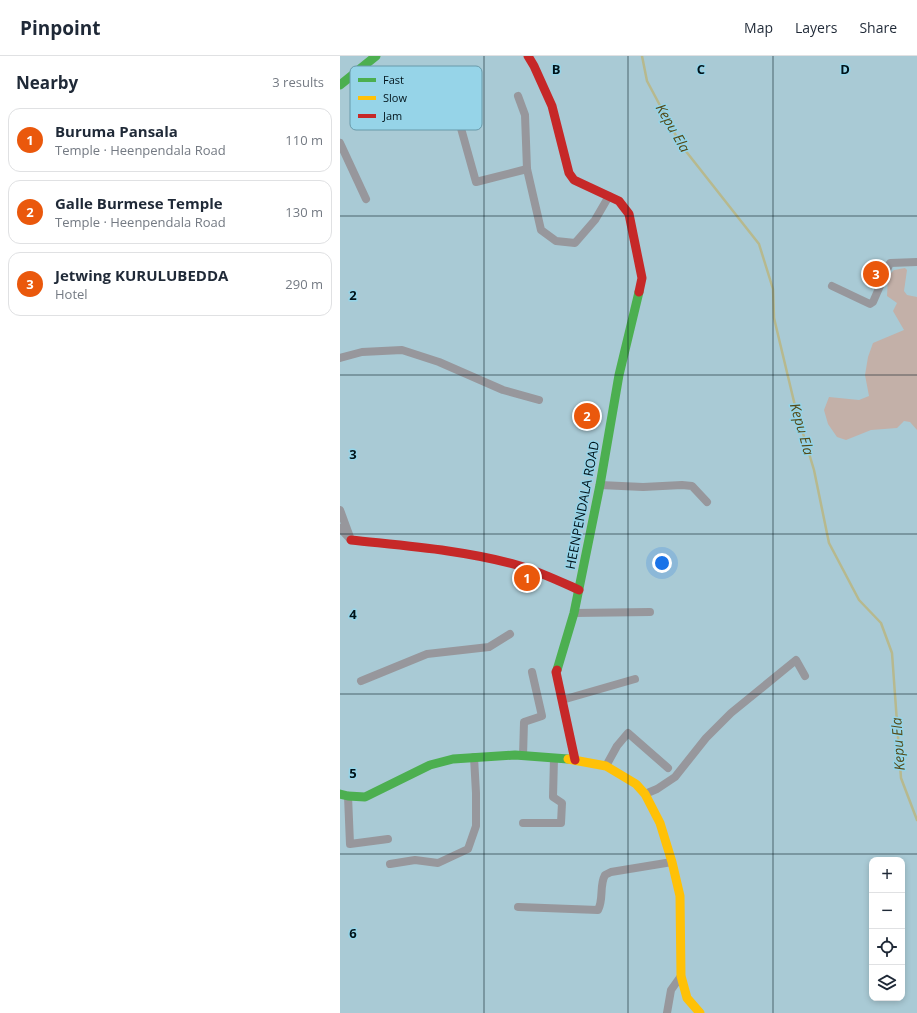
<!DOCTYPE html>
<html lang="en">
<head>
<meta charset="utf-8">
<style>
  body { margin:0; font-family:"Open Sans",sans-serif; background:#f2f2f3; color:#1f2937 }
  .controls { position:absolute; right:12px; bottom:12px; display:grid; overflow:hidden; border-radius:8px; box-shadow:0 2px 6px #0003 }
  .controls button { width:36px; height:36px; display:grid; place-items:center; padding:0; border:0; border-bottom:1px solid #e0e1e3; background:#fff; color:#1f2937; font:20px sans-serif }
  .you { position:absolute; left:322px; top:507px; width:14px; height:14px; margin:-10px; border:3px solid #fff; border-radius:50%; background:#1a73e8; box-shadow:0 0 0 6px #1a73e833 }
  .badge { display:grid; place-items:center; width:26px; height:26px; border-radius:50%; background:#ea580c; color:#fff; font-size:13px; font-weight:700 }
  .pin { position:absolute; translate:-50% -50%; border:2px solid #fff; box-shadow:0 1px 4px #0006 }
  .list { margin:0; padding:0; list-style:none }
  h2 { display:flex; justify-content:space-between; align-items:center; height:52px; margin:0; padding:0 16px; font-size:17px }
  h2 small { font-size:13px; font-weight:400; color:#747a83 }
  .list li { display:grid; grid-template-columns:26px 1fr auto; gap:12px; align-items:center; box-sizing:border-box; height:64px; margin:0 8px 8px; padding:0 8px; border:1px solid #e0e1e3; border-radius:12px }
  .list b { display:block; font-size:15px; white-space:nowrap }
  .list p { margin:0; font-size:13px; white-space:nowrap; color:#747a83 }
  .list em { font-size:13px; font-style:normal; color:#747a83 }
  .icon { flex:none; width:22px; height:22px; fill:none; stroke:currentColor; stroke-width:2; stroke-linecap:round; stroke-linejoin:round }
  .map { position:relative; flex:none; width:577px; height:957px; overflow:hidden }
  header { display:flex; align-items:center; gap:24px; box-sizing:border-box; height:56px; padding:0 20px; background:#fff; border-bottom:1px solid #e0e1e3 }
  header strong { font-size:19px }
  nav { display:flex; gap:22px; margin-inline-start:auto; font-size:14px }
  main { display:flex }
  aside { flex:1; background:#fff }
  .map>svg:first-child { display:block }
</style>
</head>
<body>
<header>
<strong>Pinpoint</strong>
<nav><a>Map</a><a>Layers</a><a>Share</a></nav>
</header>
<main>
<aside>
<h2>Nearby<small>3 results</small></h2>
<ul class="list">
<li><span class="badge">1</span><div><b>Buruma Pansala</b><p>Temple · Heenpendala Road</p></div><em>110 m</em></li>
<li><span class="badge">2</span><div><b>Galle Burmese Temple</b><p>Temple · Heenpendala Road</p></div><em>130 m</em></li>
<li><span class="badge">3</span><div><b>Jetwing KURULUBEDDA</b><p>Hotel</p></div><em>290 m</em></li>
</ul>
</aside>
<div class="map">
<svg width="577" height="957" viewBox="0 0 577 957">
  <rect width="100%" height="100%" fill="#a9cad5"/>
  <!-- green -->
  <path fill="#c3b0a8" d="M565 212 567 214 564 235 567 239 577 241V374L570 366 564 365 557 372 531 374 506 384 497 381 488 368 484 354 489 341 519 344 529 340 525 319 528 301 533 287 564 274 553 255 557 247 547 240 548 220 554 214Z"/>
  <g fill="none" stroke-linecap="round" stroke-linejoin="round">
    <!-- stream -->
    <path stroke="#b7b98e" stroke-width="2.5" d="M302 0 307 25 341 89 419 188 433 233 434 262 456 354 474 414 489 487 519 544 541 567 552 597 561 722 577 764"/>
    <!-- street -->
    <g stroke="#97979c" stroke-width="8">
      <path d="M112 40 136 126 187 113"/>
      <path d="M178 40 185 59 187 113 201 174 216 185 235 187 255 164 269 140"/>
      <path d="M0 87 26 143"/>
      <path d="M492 230 530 248 533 246 550 207 577 206"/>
      <path d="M0 302 22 296 62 294 99 306 163 334 199 344"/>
      <path d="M260 429 303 431 342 429 352 430 367 446"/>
      <path d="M0 454 11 484 0 472"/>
      <path d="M234 557 310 556"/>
      <path d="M21 625 87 598 149 591 170 578"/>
      <path d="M222 644 295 623"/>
      <path d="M183 700 184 666 202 660 192 616"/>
      <path d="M266 710 277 690 288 677 328 712"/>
      <path d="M305 738 317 733 335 721 366 682 391 657 456 604 465 620"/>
      <path d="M8 740 10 788 48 783"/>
      <path d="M183 767H221L222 747 213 741 214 702"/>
      <path d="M50 808 75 804 98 807 128 793 136 770V737L134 701"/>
      <path d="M178 851 258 854C264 843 259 830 265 819L271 816 332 806"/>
      <path d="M327 957 331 934 341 920"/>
    </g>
    <!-- fast -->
    <g stroke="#4caf50" stroke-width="9">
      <path d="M0 29 36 0"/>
      <path d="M217 614 234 557 260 429 279 319 299 236"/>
      <path d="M0 738 8 740 25 741 90 709 113 703 175 699 228 703"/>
    </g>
    <!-- slow -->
    <path stroke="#ffc107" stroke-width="9" d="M228 703 266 710 296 728 305 738 320 767 332 806 340 840 341 920 347 942 360 957"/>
    <!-- jam -->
    <g stroke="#c62828" stroke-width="9">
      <path d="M188 0 194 10 212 50 229 117 234 124 279 145 289 158 302 222 299 236"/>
      <path d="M11 484C66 490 123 494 177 509 198 515 219 525 239 534"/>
      <path d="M217 614 216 616 235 704"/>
    </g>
  </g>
  <!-- grid -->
  <path fill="none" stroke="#00131a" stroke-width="1" stroke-opacity="0.55" d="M144 0V957M288 0V957M433 0V957M0 160H577M0 319H577M0 478H577M0 638H577M0 798H577"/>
  <g text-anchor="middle" stroke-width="3" stroke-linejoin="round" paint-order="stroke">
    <!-- street labels -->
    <g font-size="13" fill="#00131a" stroke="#96d4e8">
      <text transform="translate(242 449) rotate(-79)" y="5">HEENPENDALA ROAD</text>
    </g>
    <!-- water labels -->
    <g font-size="14" font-style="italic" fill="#534a17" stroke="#96d4e8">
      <text transform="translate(333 72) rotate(60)" y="5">Kepu Ela</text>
      <text transform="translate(462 373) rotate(74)" y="5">Kepu Ela</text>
      <text transform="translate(558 688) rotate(-94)" y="5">Kepu Ela</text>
    </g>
  </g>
  <!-- legend -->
  <rect x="10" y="10" width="132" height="64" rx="6" fill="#96d4e8" stroke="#699aaa" stroke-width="1"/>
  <rect x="18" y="22" width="18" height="4" fill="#4caf50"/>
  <rect x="18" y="40" width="18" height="4" fill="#ffc107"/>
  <rect x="18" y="58" width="18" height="4" fill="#c62828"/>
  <g font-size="11" fill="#00131a">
    <text x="43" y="28">Fast</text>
    <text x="43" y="46">Slow</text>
    <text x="43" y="64">Jam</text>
  </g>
  <g font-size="13" text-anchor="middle" font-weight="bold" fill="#00131a" stroke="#96d4e8" stroke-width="3" stroke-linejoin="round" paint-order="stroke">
    <text x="216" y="18">B</text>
    <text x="361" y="18">C</text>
    <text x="505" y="18">D</text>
    <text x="13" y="244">2</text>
    <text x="13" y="403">3</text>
    <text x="13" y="563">4</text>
    <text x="13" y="722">5</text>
    <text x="13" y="882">6</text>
  </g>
</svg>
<div class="controls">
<button>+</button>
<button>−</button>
<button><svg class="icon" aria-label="locate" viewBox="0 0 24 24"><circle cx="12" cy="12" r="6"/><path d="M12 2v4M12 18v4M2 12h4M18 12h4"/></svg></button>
<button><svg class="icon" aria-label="layers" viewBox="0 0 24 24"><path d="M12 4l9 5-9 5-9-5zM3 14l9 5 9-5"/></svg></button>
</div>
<div class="you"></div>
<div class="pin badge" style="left:187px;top:522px">1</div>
<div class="pin badge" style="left:247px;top:360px">2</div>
<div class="pin badge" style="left:536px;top:218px">3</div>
</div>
</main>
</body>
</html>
